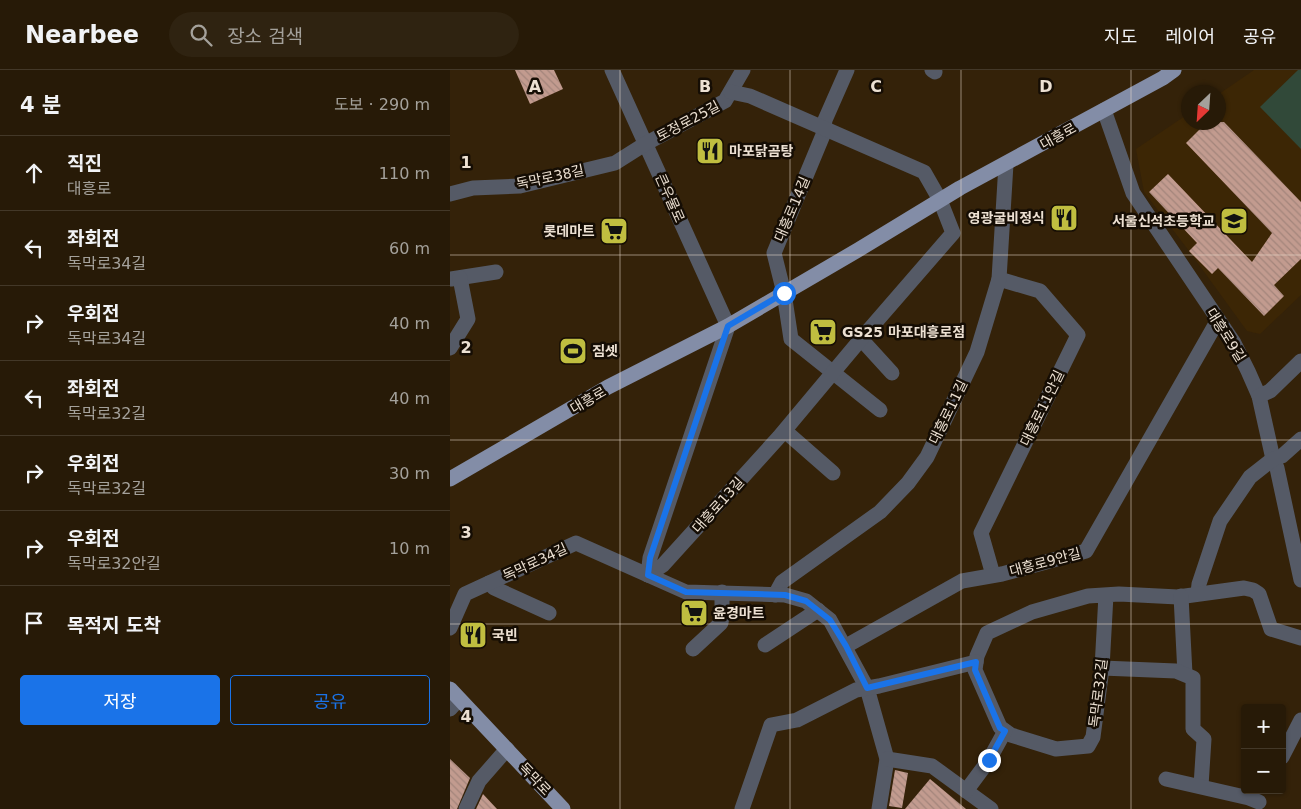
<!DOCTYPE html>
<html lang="ko">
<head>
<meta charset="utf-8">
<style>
  body { margin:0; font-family:"DejaVu Sans","Noto Sans KR",sans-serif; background:#2f2311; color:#f1f3f6 }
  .controls { position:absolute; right:15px; bottom:15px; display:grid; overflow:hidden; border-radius:5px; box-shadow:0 1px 4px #0004 }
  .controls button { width:45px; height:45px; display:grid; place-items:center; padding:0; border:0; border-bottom:1px solid #433828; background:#271a07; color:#f1f3f6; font:25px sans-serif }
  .compass { position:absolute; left:731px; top:15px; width:45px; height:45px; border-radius:50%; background:#271a07; box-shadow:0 1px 4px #0004; rotate:205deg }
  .stop { position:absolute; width:15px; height:15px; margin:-11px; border:4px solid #1a73e8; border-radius:50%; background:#fff }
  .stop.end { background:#1a73e8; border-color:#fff; box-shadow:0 1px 5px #0008 }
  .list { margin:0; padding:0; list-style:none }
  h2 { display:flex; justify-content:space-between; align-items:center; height:65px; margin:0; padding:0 20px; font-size:21px }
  h2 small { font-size:16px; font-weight:400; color:#a4a19b }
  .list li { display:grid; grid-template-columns:32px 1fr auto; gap:15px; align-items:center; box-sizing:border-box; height:75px; padding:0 20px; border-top:1px solid #433828 }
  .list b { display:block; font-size:19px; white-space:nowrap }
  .list p { margin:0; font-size:16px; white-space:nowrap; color:#a4a19b }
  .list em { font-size:16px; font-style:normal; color:#a4a19b }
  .actions { display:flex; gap:10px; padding:15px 20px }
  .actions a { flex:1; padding:11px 0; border:1px solid #1a73e8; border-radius:5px; text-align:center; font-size:18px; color:#1a73e8 }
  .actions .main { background:#1a73e8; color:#fff }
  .icon { flex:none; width:28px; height:28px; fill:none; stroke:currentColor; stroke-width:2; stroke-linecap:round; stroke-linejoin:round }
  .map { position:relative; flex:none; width:851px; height:739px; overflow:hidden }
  header { display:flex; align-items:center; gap:30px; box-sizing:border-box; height:70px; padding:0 25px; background:#271a07; border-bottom:1px solid #433828 }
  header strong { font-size:24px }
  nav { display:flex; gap:28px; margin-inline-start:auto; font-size:18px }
  .search { width:350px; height:45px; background:#2f2311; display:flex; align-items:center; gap:12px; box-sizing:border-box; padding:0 18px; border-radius:28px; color:#a4a19b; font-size:19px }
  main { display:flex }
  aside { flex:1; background:#271a07 }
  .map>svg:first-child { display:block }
</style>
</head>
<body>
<header>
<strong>Nearbee</strong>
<div class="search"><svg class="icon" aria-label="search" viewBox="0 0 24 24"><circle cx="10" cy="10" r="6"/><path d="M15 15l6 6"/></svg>장소 검색</div>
<nav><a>지도</a><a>레이어</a><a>공유</a></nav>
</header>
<main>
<aside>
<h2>4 분<small>도보 · 290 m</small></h2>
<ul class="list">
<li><svg class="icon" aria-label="ahead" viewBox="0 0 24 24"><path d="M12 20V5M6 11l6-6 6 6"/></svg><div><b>직진</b><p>대흥로</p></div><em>110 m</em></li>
<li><svg class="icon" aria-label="left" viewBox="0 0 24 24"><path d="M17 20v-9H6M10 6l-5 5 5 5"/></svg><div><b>좌회전</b><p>독막로34길</p></div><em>60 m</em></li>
<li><svg class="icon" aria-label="right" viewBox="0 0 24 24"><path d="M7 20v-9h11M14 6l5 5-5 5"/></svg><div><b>우회전</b><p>독막로34길</p></div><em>40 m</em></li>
<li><svg class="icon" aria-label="left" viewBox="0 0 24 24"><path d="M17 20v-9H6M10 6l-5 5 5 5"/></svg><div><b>좌회전</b><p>독막로32길</p></div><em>40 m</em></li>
<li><svg class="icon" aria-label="right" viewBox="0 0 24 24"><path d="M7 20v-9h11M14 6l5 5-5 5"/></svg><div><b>우회전</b><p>독막로32길</p></div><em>30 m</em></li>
<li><svg class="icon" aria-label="right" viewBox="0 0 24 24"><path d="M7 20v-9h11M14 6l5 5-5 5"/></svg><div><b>우회전</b><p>독막로32안길</p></div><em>10 m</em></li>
<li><svg class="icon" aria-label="arrive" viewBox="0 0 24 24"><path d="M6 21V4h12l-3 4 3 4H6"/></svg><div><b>목적지 도착</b></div></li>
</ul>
<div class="actions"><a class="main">저장</a><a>공유</a></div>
</aside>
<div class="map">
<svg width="851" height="739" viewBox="0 0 851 739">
  <defs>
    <pattern id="building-back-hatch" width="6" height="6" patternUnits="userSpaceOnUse" patternTransform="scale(1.25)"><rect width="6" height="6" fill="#c29b8f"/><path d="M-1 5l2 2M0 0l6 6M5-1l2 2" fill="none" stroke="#a3857b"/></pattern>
  </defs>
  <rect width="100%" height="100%" fill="#342209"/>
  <!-- built -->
  <path fill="#3c2605" d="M804 0H851V225L810 264 797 261 739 181 694 122 686 79 738 44V52H768L769 24Z"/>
  <!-- park -->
  <path fill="#314939" d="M848 0H851V79L810 37Z"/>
  <!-- building -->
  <g fill="url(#building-back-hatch)">
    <path d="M65 0H104L113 19 80 34Z"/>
    <path d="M757 52H774L851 132V189L824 215 834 226 814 246 768 198 762 204 739 181 747 173 699 122 718 104 802 192 822 163 736 73Z"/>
    <path d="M0 689 20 708 7 739H0Z"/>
    <path d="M445 700 458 703 452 738 439 736Z"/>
    <path d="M480 709 516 739H455Z"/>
    <path d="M33 724 47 739H26Z"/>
  </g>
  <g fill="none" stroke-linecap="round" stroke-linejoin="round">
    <!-- minor -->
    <g stroke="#555a66" stroke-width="15">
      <path d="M162 0 278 256 200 488 198 505"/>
      <path d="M397 0 375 50 373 65 324 183 334 223 341 269 430 340"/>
      <path d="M482 0 485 2"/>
      <path d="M654 40 683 123 784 273 798 301 809 326 823 389 827 398 851 510"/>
      <path d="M0 124 23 118 70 116 165 93 195 74 275 31 293 0"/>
      <path d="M1 209 46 202"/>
      <path d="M411 269 442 303"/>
      <path d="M0 278 18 249 10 208"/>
      <path d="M809 326 820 321 851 291"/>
      <path d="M335 361 383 403"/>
      <path d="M198 505 213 495 329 367 411 269 503 163 490 130 474 102 300 26 281 22"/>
      <path d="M543 505 531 463 628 265 590 221 549 209"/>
      <path d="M39 513 44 518 99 543"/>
      <path d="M748 523 749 514 770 451 800 407 823 389 832 386 851 369"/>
      <path d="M325 525 332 512 430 442 458 413 477 387 527 282 549 209 556 94"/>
      <path d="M656 525 652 598 643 667 638 676 606 679 561 665 550 657 525 600 527 586 537 563 582 542 638 526 669 524 728 527 794 518 803 520 809 524 821 559 851 568"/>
      <path d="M731 526 735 604"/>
      <path d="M0 558 15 524 126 473 236 522 335 525 356 531 380 550 417 618 437 689 429 739"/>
      <path d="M315 575 368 540"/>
      <path d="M396 576 512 511 552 504 636 481 768 250"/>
      <path d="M243 579 271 553 272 546V522"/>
      <path d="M652 598 726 601 743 608V659L754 669 751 716"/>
      <path d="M0 639 9 629"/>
      <path d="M832 687 851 650"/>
      <path d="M437 689 482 696 541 739"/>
      <path d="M716 709 799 728 809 732"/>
      <path d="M516 721 539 690 555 661"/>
      <path d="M16 739 29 711 57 679"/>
      <path d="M292 739 321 655 347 650 406 620 429 616 526 592"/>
    </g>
    <!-- major -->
    <g stroke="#838da7" stroke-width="15">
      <path d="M0 409 158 317 278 256 408 180 510 118 713 8 724 0"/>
      <path d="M0 619 113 739"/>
    </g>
  </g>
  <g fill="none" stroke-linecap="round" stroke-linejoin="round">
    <!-- route -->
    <path stroke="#1a73e8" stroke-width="6" d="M334 223 278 256 200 488 198 505 236 522 335 525 356 531 380 550 396 576 417 618 526 592 525 600 550 658 555 661 539 690"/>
  </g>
  <!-- grid -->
  <path fill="none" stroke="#ece0d2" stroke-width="1" stroke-opacity="0.55" d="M170 0V739M340 0V739M511 0V739M681 0V739M0 185H851M0 370H851M0 554H851"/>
  <!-- icons -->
  <defs>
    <symbol id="restaurant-square" viewBox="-11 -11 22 22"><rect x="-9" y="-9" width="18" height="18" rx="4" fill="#c0be40" stroke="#150d04"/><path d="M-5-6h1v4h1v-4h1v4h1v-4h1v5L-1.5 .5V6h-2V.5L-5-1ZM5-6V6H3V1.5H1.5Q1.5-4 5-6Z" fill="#111"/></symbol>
    <symbol id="school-square" viewBox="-11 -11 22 22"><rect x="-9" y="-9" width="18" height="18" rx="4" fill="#c0be40" stroke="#150d04"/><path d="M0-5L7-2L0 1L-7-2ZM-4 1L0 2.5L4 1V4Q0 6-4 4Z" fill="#111"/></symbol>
    <symbol id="supermarket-square" viewBox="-11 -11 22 22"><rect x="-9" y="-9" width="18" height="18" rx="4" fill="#c0be40" stroke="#150d04"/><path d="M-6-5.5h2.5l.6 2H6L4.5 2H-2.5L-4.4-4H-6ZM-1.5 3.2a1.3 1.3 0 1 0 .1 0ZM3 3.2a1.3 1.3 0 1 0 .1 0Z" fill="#111"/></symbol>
    <symbol id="stadium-square" viewBox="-11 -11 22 22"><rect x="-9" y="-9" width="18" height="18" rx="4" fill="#c0be40" stroke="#150d04"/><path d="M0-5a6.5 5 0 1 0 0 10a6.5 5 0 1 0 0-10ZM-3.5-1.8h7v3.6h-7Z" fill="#111"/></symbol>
  </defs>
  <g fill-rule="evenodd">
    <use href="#restaurant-square" x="244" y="65" width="32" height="32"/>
    <use href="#restaurant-square" x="598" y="132" width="32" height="32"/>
    <use href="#school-square" x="768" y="135" width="32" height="32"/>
    <use href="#supermarket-square" x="148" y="145" width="32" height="32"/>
    <use href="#supermarket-square" x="357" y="246" width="32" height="32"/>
    <use href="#stadium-square" x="107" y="265" width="32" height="32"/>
    <use href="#supermarket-square" x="228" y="527" width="32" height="32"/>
    <use href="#restaurant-square" x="7" y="549" width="32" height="32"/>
  </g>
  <g text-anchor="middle" stroke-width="5" stroke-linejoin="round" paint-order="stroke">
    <!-- street labels -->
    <g font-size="14" fill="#ece0d2" stroke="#150d04">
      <text transform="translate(238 51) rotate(-28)" y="5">토정로25길</text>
      <text transform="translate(608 66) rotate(-29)" y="5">대흥로</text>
      <text transform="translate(100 107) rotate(-12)" y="5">독막로38길</text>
      <text transform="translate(220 128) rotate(66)" y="5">큰우물로</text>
      <text transform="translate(342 139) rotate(-67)" y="5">대흥로14길</text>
      <text transform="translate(776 265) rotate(58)" y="5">대흥로9길</text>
      <text transform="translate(138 330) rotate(-30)" y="5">대흥로</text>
      <text transform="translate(592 338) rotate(-64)" y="5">대흥로11안길</text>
      <text transform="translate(498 342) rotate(-64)" y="5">대흥로11길</text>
      <text transform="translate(268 435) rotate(-48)" y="5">대흥로13길</text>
      <text transform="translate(85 492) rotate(-25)" y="5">독막로34길</text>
      <text transform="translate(595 492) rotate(-15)" y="5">대흥로9안길</text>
      <text transform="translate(648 623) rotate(-83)" y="5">독막로32길</text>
      <text transform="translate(85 709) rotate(46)" y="5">독막로</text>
    </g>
    <!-- poi labels -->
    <g font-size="14" font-weight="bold" fill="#ece0d2" stroke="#150d04" text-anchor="start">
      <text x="279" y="86">마포닭곰탕</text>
      <text x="595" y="153" text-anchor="end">영광굴비정식</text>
      <text x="765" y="156" text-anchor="end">서울신석초등학교</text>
      <text x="145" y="166" text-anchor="end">롯데마트</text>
      <text x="392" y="267">GS25 마포대흥로점</text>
      <text x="142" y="286">짐셋</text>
      <text x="263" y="548">윤경마트</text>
      <text x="42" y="570">국빈</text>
    </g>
  </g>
  <g font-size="16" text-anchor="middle" font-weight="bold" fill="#ece0d2" stroke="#150d04" stroke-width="5" stroke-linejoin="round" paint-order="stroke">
    <text x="85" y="22">A</text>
    <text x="255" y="22">B</text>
    <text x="426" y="22">C</text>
    <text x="596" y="22">D</text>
    <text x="16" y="98">1</text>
    <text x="16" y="283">2</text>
    <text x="16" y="468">3</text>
    <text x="16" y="652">4</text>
  </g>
</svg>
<div class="controls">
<button>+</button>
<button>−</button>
</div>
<svg class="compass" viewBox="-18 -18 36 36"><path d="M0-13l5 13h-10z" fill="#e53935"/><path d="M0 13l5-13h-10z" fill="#a4a19b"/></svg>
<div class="stop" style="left:334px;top:223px"></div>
<div class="stop end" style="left:539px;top:690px"></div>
</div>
</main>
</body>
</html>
